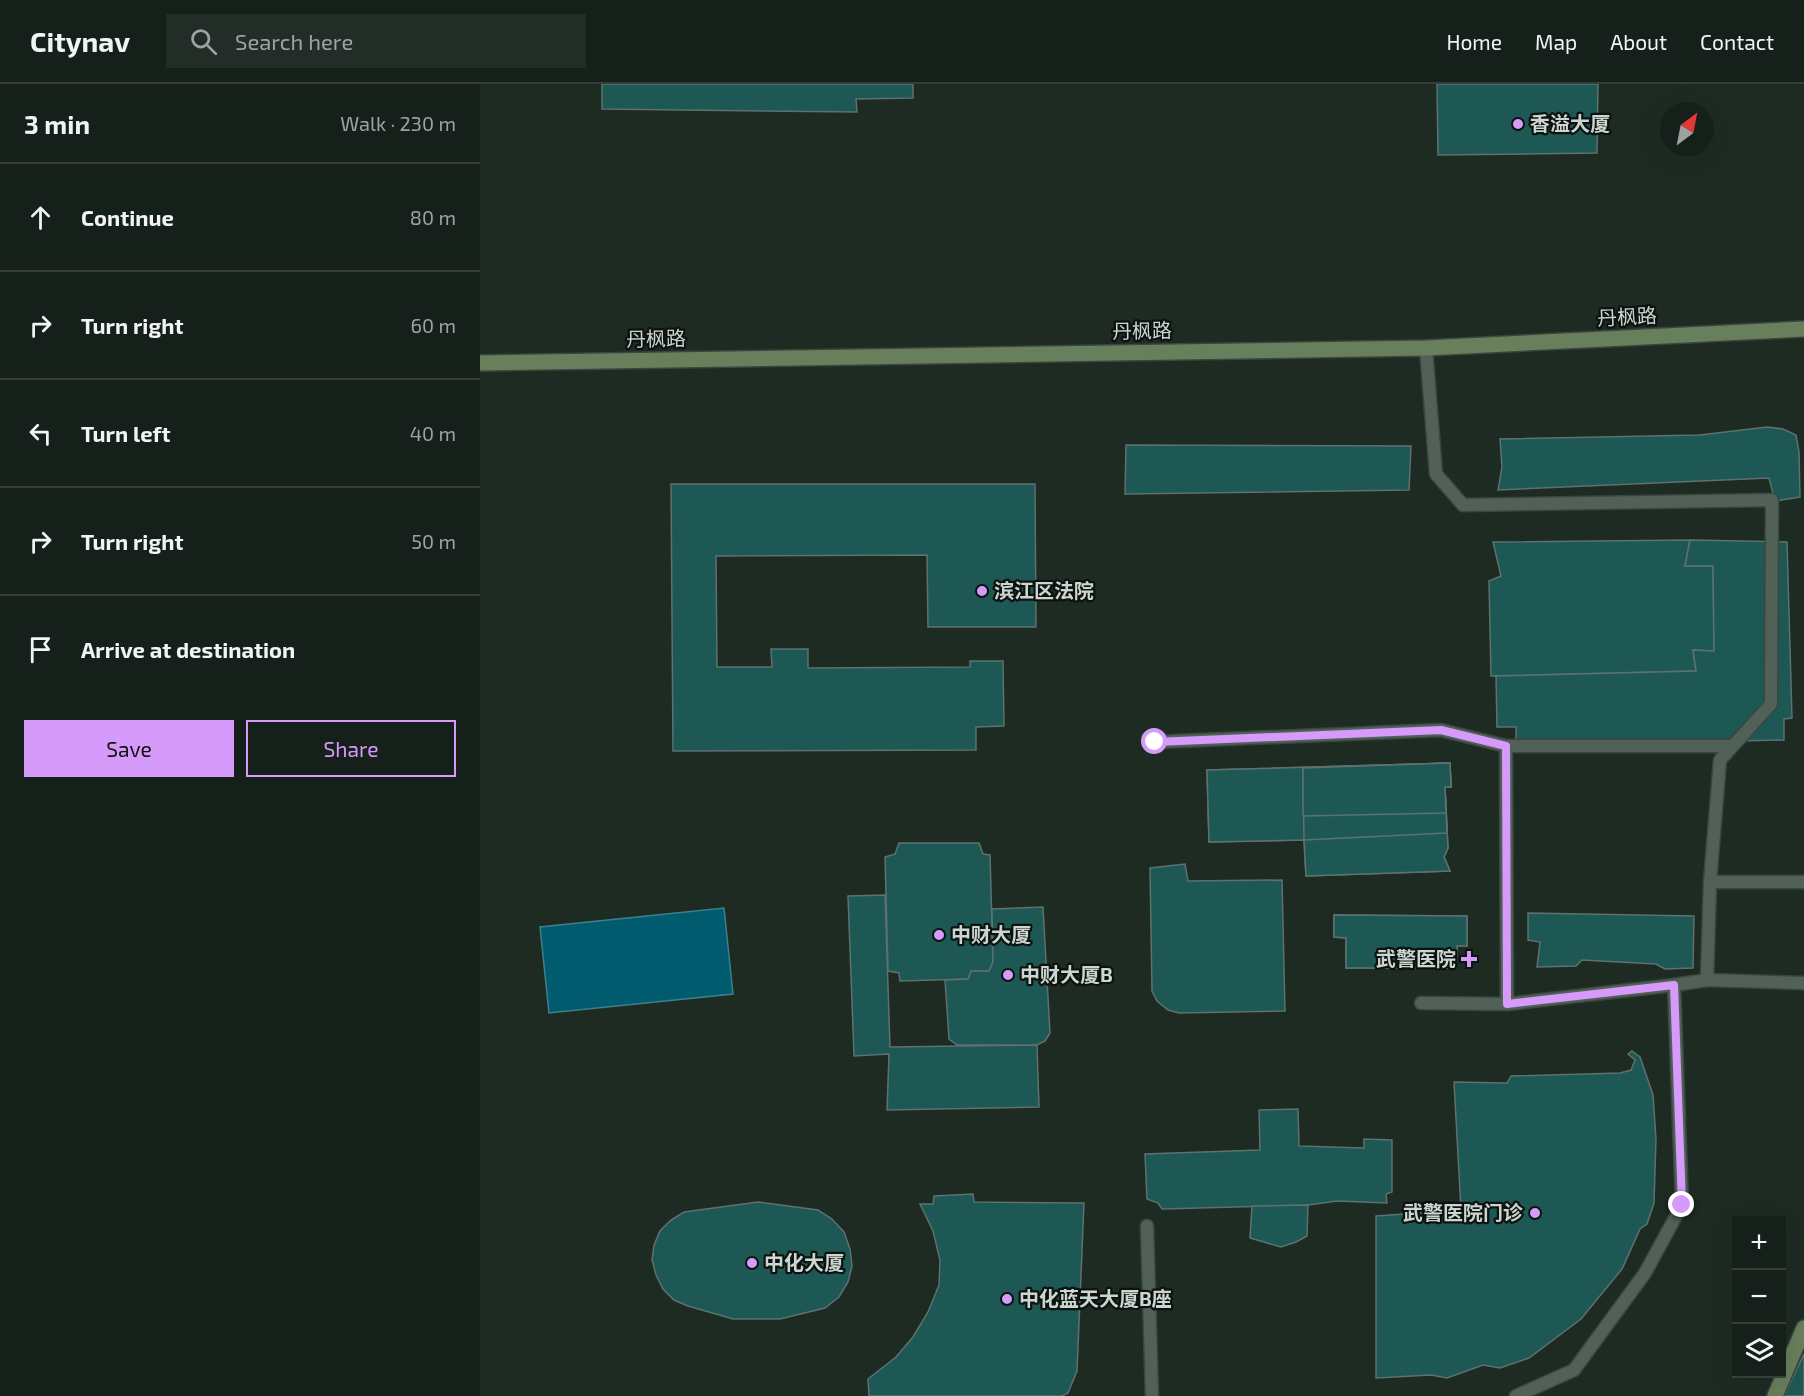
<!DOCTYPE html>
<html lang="en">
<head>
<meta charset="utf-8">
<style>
  body { margin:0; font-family:"Exo 2","Noto Sans SC",sans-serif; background:#232d27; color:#f1f3f6 }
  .controls { position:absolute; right:18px; bottom:18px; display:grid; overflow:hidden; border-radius:0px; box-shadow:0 6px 24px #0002 }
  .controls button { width:54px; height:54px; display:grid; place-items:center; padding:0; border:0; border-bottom:2px solid #353e39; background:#16201a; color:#f1f3f6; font:30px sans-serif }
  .compass { position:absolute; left:1180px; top:18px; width:54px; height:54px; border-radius:50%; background:#16201a; box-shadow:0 6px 24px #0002; rotate:32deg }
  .stop { position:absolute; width:18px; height:18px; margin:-14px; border:4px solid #d69bfa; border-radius:50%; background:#fff }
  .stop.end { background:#d69bfa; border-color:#fff; box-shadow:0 2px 6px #0008 }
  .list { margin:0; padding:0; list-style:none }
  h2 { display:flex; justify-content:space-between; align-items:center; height:78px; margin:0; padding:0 24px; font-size:26px }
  h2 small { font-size:20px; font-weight:400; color:#9ea3a2 }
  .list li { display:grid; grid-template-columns:39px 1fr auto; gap:18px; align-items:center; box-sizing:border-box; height:108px; padding:0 24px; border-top:2px solid #353e39 }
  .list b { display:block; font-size:22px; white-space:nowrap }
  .list em { font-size:20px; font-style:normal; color:#9ea3a2 }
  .actions { display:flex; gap:12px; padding:18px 24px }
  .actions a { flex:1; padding:14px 0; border:2px solid #d69bfa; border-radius:0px; text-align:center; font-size:21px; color:#d69bfa }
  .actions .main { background:#d69bfa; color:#111 }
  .icon { flex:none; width:33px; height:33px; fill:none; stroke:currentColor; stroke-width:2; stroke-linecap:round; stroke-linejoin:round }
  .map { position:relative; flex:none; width:1324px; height:1312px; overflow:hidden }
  header { display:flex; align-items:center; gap:36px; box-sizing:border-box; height:84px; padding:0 30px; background:#16201a; border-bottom:2px solid #353e39 }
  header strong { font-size:28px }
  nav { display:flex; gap:33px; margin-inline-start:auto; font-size:21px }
  .search { width:420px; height:54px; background:#232d27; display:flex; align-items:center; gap:15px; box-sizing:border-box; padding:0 21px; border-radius:0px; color:#9ea3a2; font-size:22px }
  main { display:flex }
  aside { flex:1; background:#16201a }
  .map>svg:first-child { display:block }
</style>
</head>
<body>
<header>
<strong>Citynav</strong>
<div class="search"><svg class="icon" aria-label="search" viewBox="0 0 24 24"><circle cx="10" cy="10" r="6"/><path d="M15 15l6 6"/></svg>Search here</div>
<nav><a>Home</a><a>Map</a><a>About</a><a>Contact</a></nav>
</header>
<main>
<aside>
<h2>3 min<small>Walk · 230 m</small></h2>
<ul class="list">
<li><svg class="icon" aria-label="ahead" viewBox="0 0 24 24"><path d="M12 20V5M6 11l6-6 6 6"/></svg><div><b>Continue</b></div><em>80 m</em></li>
<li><svg class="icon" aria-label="right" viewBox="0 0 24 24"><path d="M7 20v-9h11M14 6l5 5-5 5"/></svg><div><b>Turn right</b></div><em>60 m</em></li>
<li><svg class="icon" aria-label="left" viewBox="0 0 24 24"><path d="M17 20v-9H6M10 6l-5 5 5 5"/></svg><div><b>Turn left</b></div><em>40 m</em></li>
<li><svg class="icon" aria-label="right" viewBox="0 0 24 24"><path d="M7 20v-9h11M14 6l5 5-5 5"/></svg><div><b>Turn right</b></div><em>50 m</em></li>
<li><svg class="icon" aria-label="arrive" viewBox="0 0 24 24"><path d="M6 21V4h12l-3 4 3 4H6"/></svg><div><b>Arrive at destination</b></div></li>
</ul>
<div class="actions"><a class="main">Save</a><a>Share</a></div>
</aside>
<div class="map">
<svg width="1324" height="1312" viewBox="0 0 1324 1312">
  <rect width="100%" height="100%" fill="#1e2b23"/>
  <!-- water -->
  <path fill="#005b6f" stroke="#3d808c" stroke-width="1.5" d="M244 824 253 910 69 929 60 843Z"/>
  <!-- building -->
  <g fill="#1e5854" stroke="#5d716f" stroke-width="1.5">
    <path d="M122 0H433V14L376 15 377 28 122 25Z"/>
    <path d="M957 0H1118L1117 69 958 71Z"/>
    <path d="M1287 343 1303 345 1316 351 1319 368 1320 413 1295 417 1289 394 1018 406 1022 383 1020 355 1220 351Z"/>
    <path d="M646 361 931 362 929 406 645 410Z"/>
    <path d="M191 400H555L556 543H448L447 471 236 472 237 583H292L291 565H328V584L490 583V577H523L524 642 496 643V666L193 667Z"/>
    <path d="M1210 456 1205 482H1233L1234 567 1213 566 1216 587 1011 592 1009 497 1021 492 1013 458Z"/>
    <path d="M1210 456 1307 458 1312 634 1304 635V656L1036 662V643H1017L1016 592 1216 587 1213 566 1234 567 1233 482H1205Z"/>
    <path d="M970 679 971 703H965L968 764 964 773 970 787 826 792 824 756 729 758 727 686Z"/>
    <path d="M970 679 971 703H965L968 764 964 773 970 787 826 792 824 756 729 758 727 686Z"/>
    <path d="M970 679 971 703H965L967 749 824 756 823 684Z"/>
    <path d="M970 679 971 703H965L966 729 823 732V684Z"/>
    <path d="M419 759H499L503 770 510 771 513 878 509 887H491L488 895 420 897 419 889 408 887 405 773 415 770Z"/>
    <path d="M705 780 708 797 802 796 805 927 699 929 688 926 677 917 672 907 670 784Z"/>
    <path d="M405 811 410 963 557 961 559 1023 407 1026 409 970 374 972 368 812Z"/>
    <path d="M563 823 570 949 565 957 557 961H477L469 955 465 896 488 895 491 887H509L513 878 512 825Z"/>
    <path d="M1048 829 1214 832 1213 884 1185 885 1176 880 1102 876 1096 882 1057 883 1060 858 1048 856Z"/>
    <path d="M854 831 987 832V862H977L976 884H866V854L854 853Z"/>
    <path d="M854 831 987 832V862H977L976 884H866V854L854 853Z"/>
    <path d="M1152 967 1160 973 1173 1011 1176 1055 1174 1119 1167 1140 1160 1145 1142 1185 1101 1235 1049 1274 1020 1284 1003 1281 967 1294 951 1291 896 1294V1132L981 1126 974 998 1027 999 1031 992 1140 989 1151 986 1155 976 1148 970Z"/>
    <path d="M818 1025 819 1062 884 1064V1055L912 1056V1108L906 1110 907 1119 857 1117 828 1121 682 1125 678 1119 667 1115 665 1070 780 1066 779 1026Z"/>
    <path d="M493 1110 494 1118 604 1119 597 1287 588 1309 582 1312H389L388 1295 416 1273 433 1253 448 1228 459 1201 460 1176 453 1147 440 1120H453L454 1112Z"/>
    <path d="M278 1118 338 1126 352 1135 364 1148 370 1165 372 1182 368 1198 359 1213 345 1224 300 1235H253L208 1222 194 1216 183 1205 176 1191 172 1176 174 1161 180 1147 191 1136 204 1128Z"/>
    <path d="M828 1121 827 1152 816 1158 801 1163 770 1154 772 1122Z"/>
    <path d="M1324 1270V1312H1304Z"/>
  </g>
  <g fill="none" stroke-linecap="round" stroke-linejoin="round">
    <defs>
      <g id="lane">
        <path d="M675 658 961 646 1026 662"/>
        <path d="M1230 798H1324"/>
        <path d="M1227 896 1324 899"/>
        <path d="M941 919 1027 920 1194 901 1227 896 1230 798 1240 676 1291 620 1292 416 983 421 956 390 946 264"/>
        <path d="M1027 920 1026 662H1252"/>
        <path d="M667 1142 672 1312"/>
        <path d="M1036 1312 1094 1286 1165 1189 1202 1121 1194 901"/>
      </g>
      <g id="secondary">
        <path d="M0 279 946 264 1324 245"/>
        <path d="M1295 1312 1324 1244"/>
      </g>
    </defs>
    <!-- lane casing -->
    <use href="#lane" stroke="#3a463f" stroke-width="15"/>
    <!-- secondary casing -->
    <use href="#secondary" stroke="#3a463f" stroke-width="18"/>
    <!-- lane -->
    <use href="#lane" stroke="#526158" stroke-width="12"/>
    <!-- secondary -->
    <use href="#secondary" stroke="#687f5c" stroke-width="15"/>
  </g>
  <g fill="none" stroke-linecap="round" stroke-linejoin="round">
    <!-- route -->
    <path stroke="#d69bfa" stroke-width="8" d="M675 658 961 646 1026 662 1027 920 1194 901 1202 1121"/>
  </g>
  <!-- markers -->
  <g fill="#d69bfa" stroke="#0c120f" stroke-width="2">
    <circle cx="1038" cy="40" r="6"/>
    <circle cx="502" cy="507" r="6"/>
    <circle cx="459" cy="851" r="6"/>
    <path d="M986 866h6v6h6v6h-6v6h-6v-6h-6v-6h6z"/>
    <circle cx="528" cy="891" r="6"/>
    <circle cx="1055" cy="1129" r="6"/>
    <circle cx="272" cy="1179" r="6"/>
    <circle cx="527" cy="1215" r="6"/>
  </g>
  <g text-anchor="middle" stroke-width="4.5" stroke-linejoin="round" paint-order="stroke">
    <!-- poi labels -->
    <g font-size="20" font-weight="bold" fill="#ccd5cf" stroke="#0c120f" text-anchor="start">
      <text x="1050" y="47">香溢大厦</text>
      <text x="514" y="514">滨江区法院</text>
      <text x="471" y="858">中财大厦</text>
      <text x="976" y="882" text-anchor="end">武警医院</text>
      <text x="540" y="898">中财大厦B</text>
      <text x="1043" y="1136" text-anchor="end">武警医院门诊</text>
      <text x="284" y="1186">中化大厦</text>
      <text x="539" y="1222">中化蓝天大厦B座</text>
    </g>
    <!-- street labels -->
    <g font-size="20" fill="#ccd5cf" stroke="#0c120f">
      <text transform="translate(1147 233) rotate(-3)" y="7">丹枫路</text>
      <text transform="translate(662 247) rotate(-1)" y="7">丹枫路</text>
      <text transform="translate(176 255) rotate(-1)" y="7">丹枫路</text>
    </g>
  </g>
</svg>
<div class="controls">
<button>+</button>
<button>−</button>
<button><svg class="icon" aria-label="layers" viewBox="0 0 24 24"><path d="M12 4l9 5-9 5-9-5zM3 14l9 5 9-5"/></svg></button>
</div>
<svg class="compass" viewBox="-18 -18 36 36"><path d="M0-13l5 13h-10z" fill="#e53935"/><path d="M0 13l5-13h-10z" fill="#9ea3a2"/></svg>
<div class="stop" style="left:675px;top:658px"></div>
<div class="stop end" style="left:1202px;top:1121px"></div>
</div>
</main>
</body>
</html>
